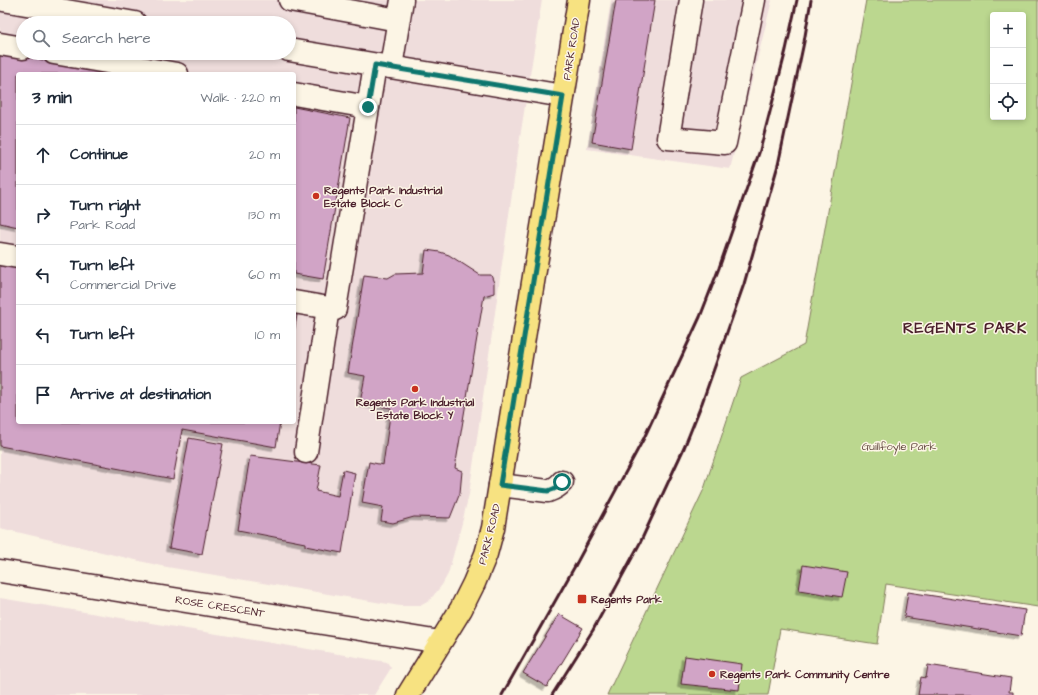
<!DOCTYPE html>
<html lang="en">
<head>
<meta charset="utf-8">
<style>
  body { margin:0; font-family:"Architects Daughter",sans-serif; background:#f2f2f3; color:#1f2937 }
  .controls { position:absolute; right:12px; top:12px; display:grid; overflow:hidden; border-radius:4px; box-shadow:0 2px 6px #0003 }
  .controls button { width:36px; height:36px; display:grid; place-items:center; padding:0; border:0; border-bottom:1px solid #e0e1e3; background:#fff; color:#1f2937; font:20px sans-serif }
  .stop { position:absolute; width:12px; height:12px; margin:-9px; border:3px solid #0f766e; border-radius:50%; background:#fff }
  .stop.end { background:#0f766e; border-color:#fff; box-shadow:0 1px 4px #0008 }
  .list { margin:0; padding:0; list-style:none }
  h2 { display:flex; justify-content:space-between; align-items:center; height:52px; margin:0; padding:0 16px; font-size:17px }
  h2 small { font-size:13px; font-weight:400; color:#747a83 }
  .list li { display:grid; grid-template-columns:26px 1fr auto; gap:12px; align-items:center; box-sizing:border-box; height:60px; padding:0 16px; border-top:1px solid #e0e1e3 }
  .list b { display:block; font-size:15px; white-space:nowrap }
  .list p { margin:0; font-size:13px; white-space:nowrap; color:#747a83 }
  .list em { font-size:13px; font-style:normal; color:#747a83 }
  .icon { flex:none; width:22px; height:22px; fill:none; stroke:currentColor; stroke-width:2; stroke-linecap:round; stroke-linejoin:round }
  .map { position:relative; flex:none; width:1038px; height:695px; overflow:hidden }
  .search { position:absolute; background:#fff; box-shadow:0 2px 6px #0003; left:16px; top:16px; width:280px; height:44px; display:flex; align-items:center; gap:10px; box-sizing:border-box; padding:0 14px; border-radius:22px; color:#747a83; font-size:15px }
  .panel { position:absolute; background:#fff; box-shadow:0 2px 6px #0003; left:16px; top:72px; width:280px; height:352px; border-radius:4px }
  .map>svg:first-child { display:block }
</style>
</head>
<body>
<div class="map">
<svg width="1038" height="695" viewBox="0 0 1038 695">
  <defs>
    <filter id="shadow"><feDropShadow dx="-3.5" dy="3.5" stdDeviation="0" flood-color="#0004"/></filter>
  </defs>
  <rect width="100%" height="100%" fill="#fcf5e5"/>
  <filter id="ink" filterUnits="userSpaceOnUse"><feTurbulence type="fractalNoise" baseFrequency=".025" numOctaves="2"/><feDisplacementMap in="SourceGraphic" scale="8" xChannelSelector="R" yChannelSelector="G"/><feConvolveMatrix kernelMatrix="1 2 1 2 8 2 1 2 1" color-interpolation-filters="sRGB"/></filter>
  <g filter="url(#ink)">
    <!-- built -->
    <g fill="#efdddc" fill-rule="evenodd">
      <path d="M0 0H542L521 131 469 494 462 523 448 574 442 585 429 601 420 606H400L161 566 0 528ZM23 23H289V53H23ZM18 74H294V422H18Z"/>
      <path d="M611 0H772L730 169 587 149Z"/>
      <path d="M0 598 387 662 391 668 374 695H0Z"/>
    </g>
    <!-- green -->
    <path fill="#bbd78f" stroke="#827b5d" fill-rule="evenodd" d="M866 0H1038V607L886 584 877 644 780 629 768 695H607L704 489 741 378 804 345ZM993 15H1023V117H993Z"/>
    <!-- building -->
    <g fill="#d1a4c6" stroke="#4a1f2b" filter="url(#shadow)">
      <path d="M616 0H655L631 149 592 142Z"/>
      <path d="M0 52 119 74H18V227L0 223Z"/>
      <path d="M294 107 350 118 323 279 294 274Z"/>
      <path d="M426 250 440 252 449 255 480 275H491L494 283V293L484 296 455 468 462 471 460 493 450 518 414 517 393 523 381 521 383 507 362 503 369 462 383 465 391 408 360 403 365 376 348 373 364 275 388 278 395 274 423 273Z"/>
      <path d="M0 265 18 268V422H280L276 447 182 430 173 479 0 446Z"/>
      <path d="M294 314 297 315 294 333Z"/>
      <path d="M189 438 223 444 202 554 169 548Z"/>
      <path d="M250 456 321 465 316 491 338 496 343 470 355 473 342 553 305 546V543L238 530Z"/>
      <path d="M803 565 847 572 842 597 799 590Z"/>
      <path d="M908 592 1025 610 1021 636 904 617Z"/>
      <path d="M559 614 583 628 547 687 523 673Z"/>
      <path d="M685 656 742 664 739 690 681 684Z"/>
      <path d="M928 665 1011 678 1009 692H1013V695H918L921 677 926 678Z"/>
    </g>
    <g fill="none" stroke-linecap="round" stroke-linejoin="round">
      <defs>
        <g id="minor">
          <path d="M3 0 135 23"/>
          <path d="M290 0 398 20"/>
          <path d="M691 0 668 138 725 143 754 0"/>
          <path d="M0 44 23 48"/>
          <path d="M289 50 563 96"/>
          <path d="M54 53 177 74"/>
          <path d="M391 67 402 0"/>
          <path d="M294 94 368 107"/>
          <path d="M0 254 18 257"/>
          <path d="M294 302 335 309 375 65"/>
          <path d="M306 452 328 308"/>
          <path d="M500 485 548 491C554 489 558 487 562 482"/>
          <path d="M0 571 440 642"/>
        </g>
        <path id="major" d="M408 695 461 609 474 583 486 554 493 528 579 0"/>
      </defs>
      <!-- minor casing -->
      <use href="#minor" stroke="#4a1f2b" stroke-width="25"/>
      <!-- major casing -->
      <use href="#major" stroke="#4a1f2b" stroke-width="25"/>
      <!-- minor -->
      <use href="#minor" stroke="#fcf5e5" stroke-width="22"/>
      <!-- major -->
      <use href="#major" stroke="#f7e281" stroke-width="22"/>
      <!-- rail -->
      <g stroke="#4a1f2b" stroke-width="3">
        <path d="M502 695 575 566 644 438 700 317 719 268 760 150 786 50 797 0"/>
        <path d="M552 695 593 630 640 543 684 448 702 403 744 284 778 165 804 42 811 0"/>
      </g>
    </g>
  </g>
  <g fill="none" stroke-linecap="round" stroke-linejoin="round" filter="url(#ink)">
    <!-- route -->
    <path stroke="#0f766e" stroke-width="5" d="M368 107 375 65 563 96 500 485 548 491C554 489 558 488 562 482"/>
  </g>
  <!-- markers -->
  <g fill="#c8321e" stroke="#fcf5e5" stroke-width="1.5">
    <circle cx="316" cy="196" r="4"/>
    <circle cx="415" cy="389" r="4"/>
    <rect x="577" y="594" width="10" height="10" rx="2"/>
    <circle cx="712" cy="674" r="4"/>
  </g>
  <g text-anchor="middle" stroke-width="3" stroke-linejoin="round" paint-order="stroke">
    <!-- street labels -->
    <g font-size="11" fill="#4a1f2b" stroke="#fcf5e5">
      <text transform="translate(571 49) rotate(-81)" y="4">PARK ROAD</text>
      <text transform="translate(489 534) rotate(-76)" y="4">PARK ROAD</text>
      <text transform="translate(220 606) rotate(9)" y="4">ROSE CRESCENT</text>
    </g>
    <!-- poi labels -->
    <g font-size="11" font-weight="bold" fill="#4a1f2b" stroke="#fcf5e5" text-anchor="start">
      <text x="324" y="194">Regents Park Industrial<tspan x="324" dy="13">Estate Block C</tspan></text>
      <text x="415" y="406" text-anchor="middle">Regents Park Industrial<tspan x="415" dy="13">Estate Block Y</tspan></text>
      <text x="591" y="603">Regents Park</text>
      <text x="720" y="678">Regents Park Community Centre</text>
    </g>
    <!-- park labels -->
    <g font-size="11" fill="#664d44" stroke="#fcf5e5">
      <text x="899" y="450">Guillfoyle Park</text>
    </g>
    <!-- district labels -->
    <g font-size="15" font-weight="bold" letter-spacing="1" fill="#4a1f2b" stroke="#fcf5e5">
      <text x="965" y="333">REGENTS PARK</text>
    </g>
  </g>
</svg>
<div class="controls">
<button>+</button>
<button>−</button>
<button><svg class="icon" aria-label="locate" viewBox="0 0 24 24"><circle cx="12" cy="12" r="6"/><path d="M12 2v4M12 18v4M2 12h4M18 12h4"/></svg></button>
</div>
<div class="stop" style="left:562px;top:482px"></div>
<div class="stop end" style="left:368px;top:107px"></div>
<div class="search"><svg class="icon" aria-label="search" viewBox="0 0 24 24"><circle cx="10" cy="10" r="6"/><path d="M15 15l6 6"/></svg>Search here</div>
<section class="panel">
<h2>3 min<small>Walk · 220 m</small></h2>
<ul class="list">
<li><svg class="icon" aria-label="ahead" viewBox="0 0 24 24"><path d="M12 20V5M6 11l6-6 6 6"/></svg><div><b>Continue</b></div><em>20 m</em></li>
<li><svg class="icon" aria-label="right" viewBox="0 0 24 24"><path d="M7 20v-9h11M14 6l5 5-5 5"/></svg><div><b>Turn right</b><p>Park Road</p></div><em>130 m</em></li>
<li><svg class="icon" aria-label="left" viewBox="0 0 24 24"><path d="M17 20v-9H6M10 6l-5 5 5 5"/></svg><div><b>Turn left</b><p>Commercial Drive</p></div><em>60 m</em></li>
<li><svg class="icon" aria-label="left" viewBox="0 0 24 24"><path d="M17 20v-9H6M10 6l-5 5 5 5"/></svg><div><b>Turn left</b></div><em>10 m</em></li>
<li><svg class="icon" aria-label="arrive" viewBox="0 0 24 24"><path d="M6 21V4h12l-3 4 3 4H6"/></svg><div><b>Arrive at destination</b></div></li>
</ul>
</section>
</div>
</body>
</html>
